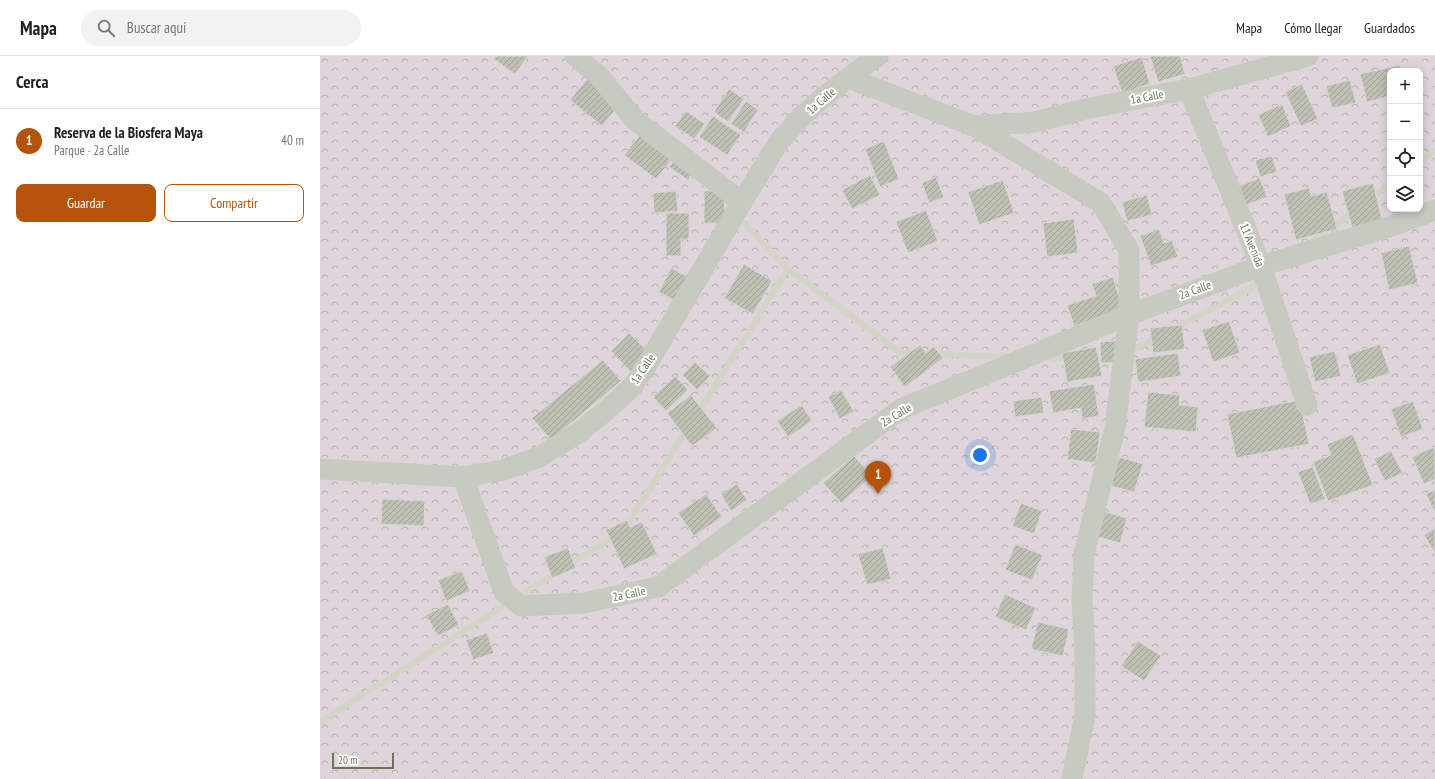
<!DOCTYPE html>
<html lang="es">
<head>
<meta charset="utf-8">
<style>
  body { margin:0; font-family:"PT Sans Narrow",sans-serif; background:#f2f2f2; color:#202124 }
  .controls { position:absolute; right:12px; top:12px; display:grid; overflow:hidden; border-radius:8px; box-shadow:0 2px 10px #0003 }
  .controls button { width:36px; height:36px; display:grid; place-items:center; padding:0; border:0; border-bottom:1px solid #e0e0e0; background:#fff; color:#202124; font:20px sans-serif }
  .scale { position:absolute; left:12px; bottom:10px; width:62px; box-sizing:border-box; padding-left:4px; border:2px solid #6b7557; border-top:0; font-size:11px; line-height:14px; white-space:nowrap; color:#6b7557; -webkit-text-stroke:3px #fff; paint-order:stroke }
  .you { position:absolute; left:660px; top:399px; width:14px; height:14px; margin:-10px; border:3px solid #fff; border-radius:50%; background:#1a73e8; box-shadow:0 0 0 6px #1a73e833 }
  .badge { display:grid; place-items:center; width:26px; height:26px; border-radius:50%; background:#b45309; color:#fff; font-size:13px; font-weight:700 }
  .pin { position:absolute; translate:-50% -33px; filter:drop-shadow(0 1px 2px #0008) }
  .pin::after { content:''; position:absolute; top:21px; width:14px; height:12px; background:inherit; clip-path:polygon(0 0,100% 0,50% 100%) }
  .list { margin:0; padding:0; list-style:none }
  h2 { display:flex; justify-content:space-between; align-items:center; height:52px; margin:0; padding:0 16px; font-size:17px }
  h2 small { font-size:13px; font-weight:400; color:#757577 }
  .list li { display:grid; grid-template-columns:26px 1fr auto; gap:12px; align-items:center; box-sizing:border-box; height:64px; padding:0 16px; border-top:1px solid #e0e0e0 }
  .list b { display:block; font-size:15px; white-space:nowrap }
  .list p { margin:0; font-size:13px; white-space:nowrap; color:#757577 }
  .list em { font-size:13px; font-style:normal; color:#757577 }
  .actions { display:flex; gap:8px; padding:12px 16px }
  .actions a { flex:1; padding:9px 0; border:1px solid #b45309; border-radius:8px; text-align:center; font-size:14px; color:#b45309 }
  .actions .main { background:#b45309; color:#fff }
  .icon { flex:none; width:22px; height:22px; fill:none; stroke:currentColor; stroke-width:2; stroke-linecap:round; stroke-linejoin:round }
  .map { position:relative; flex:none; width:1115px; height:723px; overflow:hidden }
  header { display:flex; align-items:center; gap:24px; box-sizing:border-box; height:56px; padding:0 20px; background:#fff; border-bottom:1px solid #e0e0e0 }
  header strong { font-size:19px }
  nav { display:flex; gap:22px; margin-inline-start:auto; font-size:14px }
  .search { width:280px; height:36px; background:#f2f2f2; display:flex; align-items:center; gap:10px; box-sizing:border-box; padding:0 14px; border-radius:22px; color:#757577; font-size:15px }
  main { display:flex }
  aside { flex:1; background:#fff }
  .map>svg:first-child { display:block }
</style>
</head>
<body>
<header>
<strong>Mapa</strong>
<div class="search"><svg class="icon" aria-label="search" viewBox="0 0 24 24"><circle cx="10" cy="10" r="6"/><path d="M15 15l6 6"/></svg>Buscar aquí</div>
<nav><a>Mapa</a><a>Cómo llegar</a><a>Guardados</a></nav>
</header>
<main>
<aside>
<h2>Cerca<small></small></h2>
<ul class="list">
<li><span class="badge">1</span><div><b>Reserva de la Biosfera Maya</b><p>Parque · 2a Calle</p></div><em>40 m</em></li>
</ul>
<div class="actions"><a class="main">Guardar</a><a>Compartir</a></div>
</aside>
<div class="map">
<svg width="1115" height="723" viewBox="0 0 1115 723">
  <defs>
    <pattern id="park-crowns" width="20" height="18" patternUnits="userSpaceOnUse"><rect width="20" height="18" fill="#dfd4d9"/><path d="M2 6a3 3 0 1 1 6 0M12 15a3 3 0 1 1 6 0" fill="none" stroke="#b9b1b3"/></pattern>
    <pattern id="building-hatch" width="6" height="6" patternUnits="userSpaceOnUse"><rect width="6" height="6" fill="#bdc0b3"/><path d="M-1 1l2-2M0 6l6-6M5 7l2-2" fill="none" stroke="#9ea194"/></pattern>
  </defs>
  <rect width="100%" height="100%" fill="#f7f3f7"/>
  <!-- park -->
  <path fill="url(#park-crowns)" fill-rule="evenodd" d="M0 0H1115V723H0ZM1070 15H1100V153H1070Z"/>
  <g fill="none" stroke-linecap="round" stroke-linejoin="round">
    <!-- stream -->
    <g stroke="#d3d5c7" stroke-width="6">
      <path d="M1100 106 1115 95"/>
      <path d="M399 141 468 213 581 297 595 298"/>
      <path d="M1050 144 1070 128"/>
      <path d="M993 185 1034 155"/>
      <path d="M853 273 928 234 943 223"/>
      <path d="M809 296 838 281"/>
      <path d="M613 298 689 301"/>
      <path d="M725 302 749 303"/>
      <path d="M378 357 468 213"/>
      <path d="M304 474 367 373"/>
      <path d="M246 510 296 479"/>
      <path d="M0 666 237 516"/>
    </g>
  </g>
  <!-- building -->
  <g fill="url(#building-hatch)" stroke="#d8d6d8">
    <path d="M176 0H208L195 18 174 3Z"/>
    <path d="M830 0H860L865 18 838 26Z"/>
    <path d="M822 1 830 28 802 37 793 10Z"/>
    <path d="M1080 9 1081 15H1070V40L1047 46 1040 18Z"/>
    <path d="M268 22 300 48 282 70 250 44Z"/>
    <path d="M1030 24 1036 47 1012 52 1006 30Z"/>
    <path d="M982 28 998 63 981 70 965 36Z"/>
    <path d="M409 33 424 43 408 66 394 56Z"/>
    <path d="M426 45 438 54 424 76 411 68Z"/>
    <path d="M962 48 971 70 948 81 938 59Z"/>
    <path d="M366 55 385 68 374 83 355 70Z"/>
    <path d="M393 60 421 79 407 99 379 81Z"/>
    <path d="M320 79 352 103 336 123 304 99Z"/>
    <path d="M564 85 579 123 560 131 545 93Z"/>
    <path d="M357 100 376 114 368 124 349 111Z"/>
    <path d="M952 100 957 116 940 121 935 104Z"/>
    <path d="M550 119 560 139 532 153 522 134Z"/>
    <path d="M616 121 624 141 609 147 602 127Z"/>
    <path d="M940 122 947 141 926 149 919 130Z"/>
    <path d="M683 124 694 157 659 169 648 136Z"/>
    <path d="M1053 127 1063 167 1033 175 1022 135Z"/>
    <path d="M989 132 991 140 1007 136 1017 173 976 184 964 138Z"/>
    <path d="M404 134 405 167H384V135Z"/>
    <path d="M356 135 358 155 334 157 333 137Z"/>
    <path d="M827 139 832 159 807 165 802 146Z"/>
    <path d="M606 154 618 185 588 197 576 166Z"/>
    <path d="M346 157H369V183H361V200H346Z"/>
    <path d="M754 163 758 197 727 201 723 167Z"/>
    <path d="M839 173 844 187 852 184 858 201 831 210 820 180Z"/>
    <path d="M1089 190 1098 227 1069 234 1061 197Z"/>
    <path d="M424 208 452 225 433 258 404 242Z"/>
    <path d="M351 212 376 225 363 249 339 236Z"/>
    <path d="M793 221 803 254 754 270 747 249 776 240 772 228Z"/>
    <path d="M909 265 920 297 893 306 882 274Z"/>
    <path d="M862 269 865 293 833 297 830 272Z"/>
    <path d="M309 277 330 297 311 316 291 295Z"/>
    <path d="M795 285 797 306 781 307 780 286Z"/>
    <path d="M1060 288 1070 317 1037 328 1027 299Z"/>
    <path d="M600 289 606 297 614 291 623 302 585 331 570 311Z"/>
    <path d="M776 291 782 320 747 326 742 297Z"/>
    <path d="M1015 295 1021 320 995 326 989 301Z"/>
    <path d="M858 297 861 320 818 326 815 303Z"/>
    <path d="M283 304 301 325 231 384 212 362Z"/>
    <path d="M375 306 390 320 377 334 362 319Z"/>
    <path d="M355 320 368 334 346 355 333 341Z"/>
    <path d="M774 328 779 360 762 363 761 352 733 357 729 335Z"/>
    <path d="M521 334 534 355 520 363 508 341Z"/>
    <path d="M828 336 860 339 859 349 878 351 876 376 824 371Z"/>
    <path d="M371 339 397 372 372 390 347 357Z"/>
    <path d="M722 341 724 357 695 361 693 345Z"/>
    <path d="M980 344 989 388 916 402 907 358Z"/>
    <path d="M1093 345 1103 373 1081 381 1071 353Z"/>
    <path d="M482 349 492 365 468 381 457 365Z"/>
    <path d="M751 373 780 376 776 407 747 403Z"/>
    <path d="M1033 378 1053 429 1008 445 993 406 1011 399 1007 388Z"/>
    <path d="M1113 391 1115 395V423L1104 428 1092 401Z"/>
    <path d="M1071 395 1083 417 1065 425 1054 403Z"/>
    <path d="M534 400 552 420 521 447 503 427Z"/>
    <path d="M799 401 823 408 814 436 791 430Z"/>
    <path d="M993 411 1005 443 990 448 978 416Z"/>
    <path d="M417 428 427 444 411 455 401 438Z"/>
    <path d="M1115 434V457L1106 438Z"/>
    <path d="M386 438 402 461 374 480 358 457Z"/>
    <path d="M62 443 105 445 104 470 61 468Z"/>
    <path d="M701 447 722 455 714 478 692 470Z"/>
    <path d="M782 455 807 462 800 487 775 480Z"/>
    <path d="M307 464 310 471 322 466 337 498 304 513 286 474Z"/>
    <path d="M1115 472V497L1104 479Z"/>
    <path d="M695 488 723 499 712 524 685 514Z"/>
    <path d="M248 492 256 512 232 522 224 501Z"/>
    <path d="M563 492 571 523 547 529 538 498Z"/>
    <path d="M142 515 150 535 126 545 118 524Z"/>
    <path d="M685 538 716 552 706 574 675 561Z"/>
    <path d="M128 548 139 569 118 580 106 559Z"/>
    <path d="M718 566 749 573 743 600 711 593Z"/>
    <path d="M167 577 174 597 153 604 146 584Z"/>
    <path d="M818 585 841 600 824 625 801 610Z"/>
  </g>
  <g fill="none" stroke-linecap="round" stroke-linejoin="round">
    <!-- minor -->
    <g stroke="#c7cac1" stroke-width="21">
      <path d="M255 0 279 20 315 64 422 146"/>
      <path d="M528 22 654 70 715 66 765 53 869 33 988 0"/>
      <path d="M869 33 941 210 987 349"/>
      <path d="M654 70 781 147 809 194V259L795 372 764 498 762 543 765 598V659L752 723"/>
      <path d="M0 413 143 421 183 414 217 402 257 378 287 354 313 330 331 302 422 146 458 87 480 62 505 40 528 22 558 0"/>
      <path d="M143 421 184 536 201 550 264 547 338 531 581 353 809 259 941 210 1069 171 1115 154"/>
    </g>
  </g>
  <g text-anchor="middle" stroke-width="4" stroke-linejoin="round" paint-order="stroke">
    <!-- street labels -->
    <g font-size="12" fill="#6b7557" stroke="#fff">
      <text transform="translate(827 41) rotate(-11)" y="4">1a Calle</text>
      <text transform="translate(501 45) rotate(-41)" y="4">1a Calle</text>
      <text transform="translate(932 189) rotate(68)" y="4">11 Avenida</text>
      <text transform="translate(875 234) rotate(-20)" y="4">2a Calle</text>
      <text transform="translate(323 313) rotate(-56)" y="4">1a Calle</text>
      <text transform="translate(576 359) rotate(-31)" y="4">2a Calle</text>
      <text transform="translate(309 538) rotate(-12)" y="4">2a Calle</text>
    </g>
  </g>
</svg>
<div class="controls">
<button>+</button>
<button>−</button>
<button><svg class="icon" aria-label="locate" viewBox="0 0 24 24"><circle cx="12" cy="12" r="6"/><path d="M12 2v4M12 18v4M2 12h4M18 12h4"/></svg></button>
<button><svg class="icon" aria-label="layers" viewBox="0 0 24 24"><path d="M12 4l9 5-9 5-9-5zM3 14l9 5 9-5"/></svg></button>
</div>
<div class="scale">20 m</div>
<div class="you"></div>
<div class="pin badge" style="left:558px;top:438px">1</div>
</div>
</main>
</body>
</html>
